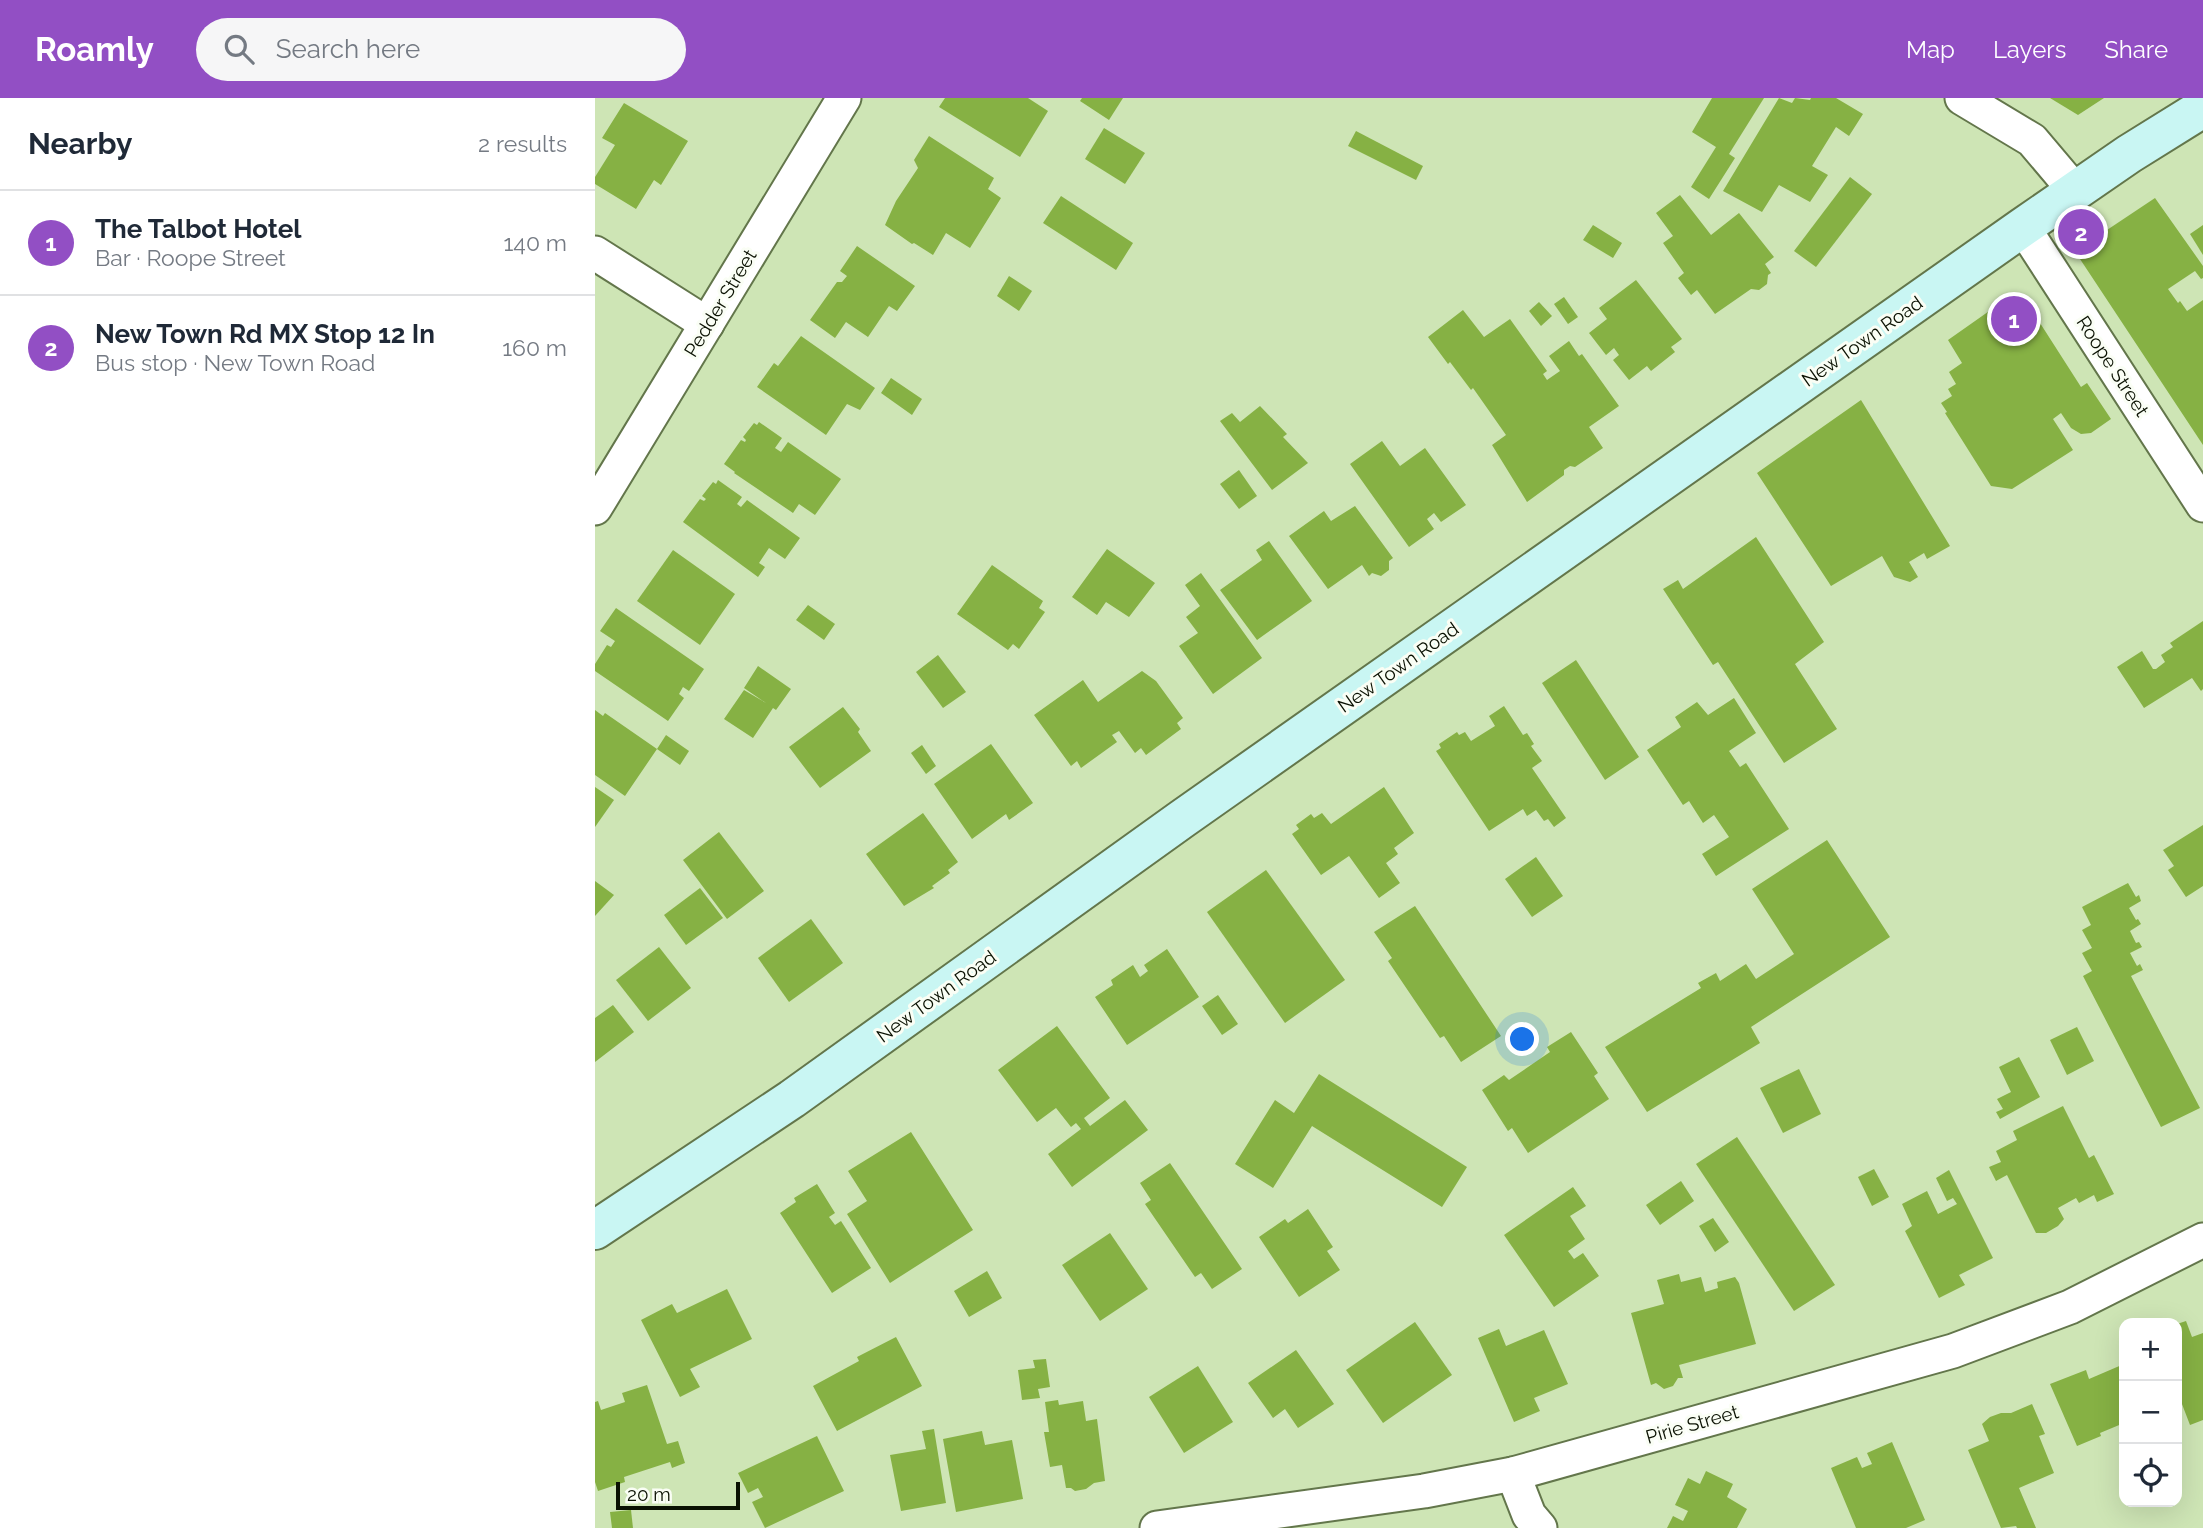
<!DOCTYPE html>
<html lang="en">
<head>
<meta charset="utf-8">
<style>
  body { margin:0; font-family:Raleway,sans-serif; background:#f6f6f7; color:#1f2937 }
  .controls { position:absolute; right:21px; bottom:21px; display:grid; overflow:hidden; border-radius:14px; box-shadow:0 7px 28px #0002 }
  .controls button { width:63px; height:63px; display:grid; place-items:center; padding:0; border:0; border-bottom:2px solid #e0e1e3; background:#fff; color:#1f2937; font:35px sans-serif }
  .scale { position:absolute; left:21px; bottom:18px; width:124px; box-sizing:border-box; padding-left:7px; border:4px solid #0a1102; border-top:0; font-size:19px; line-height:24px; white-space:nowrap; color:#0a1102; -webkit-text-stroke:5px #fafef5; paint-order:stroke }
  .you { position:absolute; left:928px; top:942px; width:24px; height:24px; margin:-18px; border:5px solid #fff; border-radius:50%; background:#1a73e8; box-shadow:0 0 0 10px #1a73e833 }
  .badge { display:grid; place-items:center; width:46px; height:46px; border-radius:50%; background:#924fc4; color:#fff; font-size:23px; font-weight:700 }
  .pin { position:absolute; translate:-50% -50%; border:4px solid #fff; box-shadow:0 2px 7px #0006 }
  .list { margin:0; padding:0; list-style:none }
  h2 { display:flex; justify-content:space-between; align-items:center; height:91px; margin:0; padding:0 28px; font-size:30px }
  h2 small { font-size:23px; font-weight:400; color:#747a83 }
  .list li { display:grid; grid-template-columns:46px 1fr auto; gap:21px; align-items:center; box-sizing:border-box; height:105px; padding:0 28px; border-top:2px solid #e0e1e3 }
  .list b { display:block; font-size:26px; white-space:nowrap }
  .list p { margin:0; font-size:23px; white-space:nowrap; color:#747a83 }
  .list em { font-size:23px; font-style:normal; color:#747a83 }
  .icon { flex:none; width:38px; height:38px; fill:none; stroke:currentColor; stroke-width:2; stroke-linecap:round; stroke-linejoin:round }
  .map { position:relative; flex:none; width:1608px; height:1430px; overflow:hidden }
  header { display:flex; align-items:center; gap:42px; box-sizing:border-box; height:98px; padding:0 35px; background:#924fc4; color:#fff }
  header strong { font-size:33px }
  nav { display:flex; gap:38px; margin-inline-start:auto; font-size:24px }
  .search { width:490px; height:63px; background:#f6f6f7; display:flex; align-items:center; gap:18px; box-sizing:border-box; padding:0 24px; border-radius:38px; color:#747a83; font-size:26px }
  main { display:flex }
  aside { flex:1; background:#fff }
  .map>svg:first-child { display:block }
</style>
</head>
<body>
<header>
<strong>Roamly</strong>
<div class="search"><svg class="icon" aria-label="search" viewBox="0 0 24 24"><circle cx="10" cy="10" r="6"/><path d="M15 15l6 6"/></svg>Search here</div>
<nav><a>Map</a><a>Layers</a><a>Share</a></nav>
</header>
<main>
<aside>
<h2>Nearby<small>2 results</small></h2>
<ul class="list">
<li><span class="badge">1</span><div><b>The Talbot Hotel</b><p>Bar · Roope Street</p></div><em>140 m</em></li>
<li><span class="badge">2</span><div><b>New Town Rd MX Stop 12 In</b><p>Bus stop · New Town Road</p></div><em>160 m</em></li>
</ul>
</aside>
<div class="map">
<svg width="1608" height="1430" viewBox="0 0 1608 1430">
  <rect width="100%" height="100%" fill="#cee5b5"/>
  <!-- building -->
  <g fill="#86b144">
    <path d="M350 0H433L453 13 425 59 344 9Z"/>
    <path d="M487 0H528L514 22 485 3Z"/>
    <path d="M1117 0H1169L1134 56 1140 60 1114 101 1096 89 1121 49 1097 34Z"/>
    <path d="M1184 0 1197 5 1200 0 1215 2 1216 0H1241L1268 16 1254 38 1241 29 1217 68 1233 77 1215 104 1184 87 1167 114 1128 93Z"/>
    <path d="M1455 0H1509L1483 17Z"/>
    <path d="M29 5 93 43 66 87 59 82 41 111 0 86V79L20 47 7 40Z"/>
    <path d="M509 30 550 55 530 86 490 61Z"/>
    <path d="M761 33 828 68 821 82 753 48Z"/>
    <path d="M334 38 399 80 393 91 406 100 375 150 351 135 338 157 319 145 317 146 290 127 301 103 323 70 319 62Z"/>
    <path d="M1255 79 1277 96 1221 169 1199 153Z"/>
    <path d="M1085 97 1116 137 1144 115 1179 159 1170 166 1176 175 1173 177 1172 186 1164 192 1156 191 1120 216 1102 192 1096 197 1083 180 1089 175 1068 145 1078 138 1061 115Z"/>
    <path d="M466 98 538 145 521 172 448 125Z"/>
    <path d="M1560 100 1608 168V180L1606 181 1600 173 1573 191 1583 205 1585 203 1592 213 1608 202V347L1485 161 1488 148Z"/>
    <path d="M998 127 1027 145 1018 160 988 142Z"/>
    <path d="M1608 127V157L1595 136Z"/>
    <path d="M262 148 320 188 302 213 294 208 273 239 251 224 240 240 215 222 242 184H247L252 178 245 173Z"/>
    <path d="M414 178 437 193 424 213 402 198Z"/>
    <path d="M1041 182 1087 241 1076 249 1080 254 1056 273 1052 268 1034 282 1018 262 1024 257 1019 250 1011 257 994 235 1012 221 1004 210Z"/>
    <path d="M1417 197 1429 200 1486 289 1492 285 1516 321 1496 335 1486 336 1476 330 1466 315 1458 321 1478 352 1417 391 1396 388 1350 315 1352 314 1346 305 1357 298 1353 291 1361 286 1354 274 1367 265 1353 242Z"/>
    <path d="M969 199 983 219 973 226 959 206Z"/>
    <path d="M944 204 957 218 946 228 934 213Z"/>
    <path d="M868 212 889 239 915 221 952 273 948 276 952 282 965 273 954 258 974 243 984 258 987 256 1024 308 994 329 1008 350 980 369 975 368 969 372V377L932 404 897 347 911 337 878 290 876 292 855 264 853 266 833 239Z"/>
    <path d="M206 238 280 290 265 312 252 306 231 337 162 289 179 265 183 268Z"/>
    <path d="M296 280 327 301 317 317 286 295Z"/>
    <path d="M1266 302 1355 448 1332 461 1329 455 1314 464 1323 479 1315 484 1299 479 1287 458 1236 488 1162 375Z"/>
    <path d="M665 308 692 336 688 339 713 365 677 392 625 323 637 315 645 324Z"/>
    <path d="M164 324 187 340 180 350 186 354 193 344 246 381 220 417 204 406 198 415 139 375 140 374 129 366 146 342 150 344 151 342 148 339 159 325 162 327Z"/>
    <path d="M787 343 805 368 830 350 871 407 846 424 839 415 832 421 839 431 814 449 755 366Z"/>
    <path d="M644 372 662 398 644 411 625 386Z"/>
    <path d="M123 382 147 399 142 406 146 409 152 402 205 440 190 461 174 450 164 465 170 469 163 479 88 424 105 401 109 403 111 401 107 398 118 384 121 386Z"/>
    <path d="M760 408 798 460 794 463V472L786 478 777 475 774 478 767 467 733 491 694 438 729 413 736 423Z"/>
    <path d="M1161 439 1229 544 1200 566 1242 631 1189 665 1123 564 1118 567 1068 491 1083 482 1088 491Z"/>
    <path d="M674 443 717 503 662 542 625 492 667 462 661 452Z"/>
    <path d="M512 451 560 485 534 519 511 504 502 517 477 499Z"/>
    <path d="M78 452 140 496 105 547 42 503Z"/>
    <path d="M397 467 448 503 444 510 450 514 424 551 418 546 413 552 362 516Z"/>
    <path d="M606 475 667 560 618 596 584 548 603 535 591 519 605 508 590 487Z"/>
    <path d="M213 507 240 526 229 542 201 522Z"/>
    <path d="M21 510 109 571 94 593 88 589 84 596 89 600 73 623 0 573V566L12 547 16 549 20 543 5 533Z"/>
    <path d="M1608 523V591L1606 593 1597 580 1549 610 1522 569 1547 553 1558 571H1561L1570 564 1566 557 1578 549 1575 545Z"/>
    <path d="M343 557 371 594 348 610 321 574Z"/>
    <path d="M981 562 1044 659 1010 682 947 585Z"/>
    <path d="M163 568 196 591 181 612 178 610 158 640 129 621 149 592 171 605 149 590Z"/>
    <path d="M547 573 561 583 588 620 582 625 586 631 551 657 546 650 540 655 524 633 517 637 522 644 486 670 482 663 476 668 439 617 488 582 503 604Z"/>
    <path d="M1139 600 1161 635 1134 653 1145 669 1151 665 1194 731 1121 778 1107 756 1134 739 1119 717 1108 725 1094 703 1088 707 1052 652 1086 629 1080 619 1102 604 1113 617Z"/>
    <path d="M909 608 928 637 932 635 939 646 936 648 947 663 937 670 971 720 959 729 953 721 949 723 941 712 932 718 928 711 894 733 841 653 846 650 844 646 862 634 864 637 870 634 876 643 900 628 894 618Z"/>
    <path d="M248 609 265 631 263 634 276 653 225 690 194 649Z"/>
    <path d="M0 612 8 618 10 615 62 651 30 698 0 677Z"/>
    <path d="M71 637 94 653 85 667 62 651Z"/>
    <path d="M396 646 438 705 414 722 411 716 377 741 339 686Z"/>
    <path d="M327 647 341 668 331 676 316 655Z"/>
    <path d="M0 689 19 702 0 729Z"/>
    <path d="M789 689 819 735 799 750 803 756 791 765 805 785 784 800 754 758 726 777 697 736 704 731 701 727 716 716 719 720 727 715 736 726Z"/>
    <path d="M328 715 363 764 353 772 355 775 337 788 339 790 309 808 271 756Z"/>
    <path d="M1608 727V788L1591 799 1573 772 1579 768 1568 752Z"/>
    <path d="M124 734 169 793 132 821 88 762Z"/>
    <path d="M1232 742 1295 839 1156 929 1165 945 1052 1014 1010 949 1106 890 1103 885 1121 875 1125 883 1151 866 1161 881 1199 856 1157 791Z"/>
    <path d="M941 759 968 798 937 819 910 781Z"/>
    <path d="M671 772 750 882 690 925 612 814Z"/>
    <path d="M0 783 19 797 0 818Z"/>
    <path d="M1533 785 1541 799 1544 797 1546 803 1534 810 1541 822 1543 821 1546 826 1535 833 1541 845 1544 844 1547 849 1535 855 1542 868 1545 866 1548 872 1536 878 1605 1010 1566 1029 1488 878 1497 873 1487 855 1497 850 1487 832 1496 827 1487 809Z"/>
    <path d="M105 790 128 820 91 847 69 817Z"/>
    <path d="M820 808 906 938 866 964 849 938 845 940 793 863 797 860 779 834Z"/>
    <path d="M216 821 248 865 194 904 163 860Z"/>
    <path d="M64 849 96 890 53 923 21 882Z"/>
    <path d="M572 851 604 899 532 947 500 899 518 887 516 882 538 867 545 879 553 873 549 867Z"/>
    <path d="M623 897 643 926 627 937 607 908Z"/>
    <path d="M18 907 39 934 0 964V920Z"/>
    <path d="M462 928 515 1000 489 1020 495 1028 530 1002 553 1032 477 1089 453 1056 486 1031 481 1025 476 1029 461 1010 442 1024 403 972Z"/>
    <path d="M1482 929 1499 963 1472 977 1455 942Z"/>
    <path d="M976 934 1003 975 999 978 1014 1001 933 1055 917 1030 913 1033 887 992 909 977 914 982 955 954 952 949Z"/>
    <path d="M1424 959 1445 999 1405 1021 1401 1014 1408 1011 1402 1001 1416 994 1404 969Z"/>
    <path d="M1204 971 1226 1016 1188 1035 1165 990Z"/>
    <path d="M724 976 872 1069 847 1109 717 1028 678 1090 640 1066 680 1002 699 1015Z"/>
    <path d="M1468 1008 1494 1060 1499 1057 1519 1096 1502 1104 1499 1097 1484 1105 1481 1100 1463 1110 1469 1121 1463 1128 1451 1135H1441L1412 1077 1401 1083 1394 1069 1406 1064 1401 1053 1422 1042 1418 1033Z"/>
    <path d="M316 1034 378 1132 295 1185 252 1116 272 1103 253 1073Z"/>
    <path d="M1142 1039 1240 1187 1199 1213 1101 1066Z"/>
    <path d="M575 1065 647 1171 617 1191 606 1175 600 1179 550 1106 556 1102 545 1085Z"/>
    <path d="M1279 1071 1294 1099 1277 1108 1263 1079Z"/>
    <path d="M1354 1072 1398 1160 1364 1177 1370 1187 1344 1200 1310 1133 1317 1128 1307 1106 1332 1093 1343 1116 1362 1106 1358 1100 1352 1103 1341 1080Z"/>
    <path d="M1086 1083 1099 1103 1065 1127 1051 1107Z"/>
    <path d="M222 1086 240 1115 234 1119 240 1127 246 1123 276 1170 237 1195 185 1115 201 1104 199 1100Z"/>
    <path d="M978 1089 991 1108 975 1118 990 1141 973 1153 979 1161 988 1155 1004 1178 959 1209 909 1137Z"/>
    <path d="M713 1111 738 1149 732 1153 745 1172 704 1199 664 1139 690 1121 693 1125Z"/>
    <path d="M1118 1120 1134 1144 1120 1154 1104 1128Z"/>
    <path d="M515 1135 553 1191 505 1223 467 1167Z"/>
    <path d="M392 1173 407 1200 374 1219 359 1193Z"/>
    <path d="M1084 1176 1086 1184 1106 1179 1110 1194 1123 1190 1122 1184 1140 1179 1144 1185 1161 1246 1084 1267 1088 1280H1083L1078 1288 1069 1291 1061 1285 1056 1287 1036 1215 1069 1206 1062 1182Z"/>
    <path d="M132 1191 157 1241 95 1271 105 1289 85 1299 46 1222 77 1206 82 1215Z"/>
    <path d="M1591 1223 1597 1239 1608 1235V1322L1595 1327 1582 1293V1226Z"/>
    <path d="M820 1224 857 1277 788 1325 751 1272Z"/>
    <path d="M904 1231 911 1248 949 1232 973 1286 939 1300 945 1313 919 1324 883 1240Z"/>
    <path d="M301 1239 327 1288 242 1333 218 1288 264 1263 262 1259Z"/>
    <path d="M701 1252 739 1306 703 1330 690 1311 678 1320 653 1285Z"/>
    <path d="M451 1261 455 1289 443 1291 445 1300 427 1302 423 1272 440 1270 438 1262Z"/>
    <path d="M1529 1266V1325L1505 1335 1506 1338 1482 1348 1455 1286 1491 1272 1494 1281Z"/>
    <path d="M603 1268 638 1324 589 1355 554 1299Z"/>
    <path d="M52 1287 72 1346 83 1343 90 1365 77 1370 75 1364 29 1379 30 1384 3 1393 0 1384V1304L3 1303 6 1312 30 1304 27 1295Z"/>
    <path d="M463 1302 464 1307 488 1303 491 1323 502 1321 510 1383 499 1385 491 1391 480 1393 476 1390H471L467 1367 455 1369 449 1334H454L450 1304Z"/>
    <path d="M1437 1306 1450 1336 1444 1338 1459 1375 1424 1390 1441 1430H1422L1421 1428 1406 1430 1373 1352 1394 1343 1387 1326 1395 1319 1406 1315H1416Z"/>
    <path d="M339 1331 351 1405 306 1413 295 1357 331 1351 327 1333Z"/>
    <path d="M387 1333 390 1347 417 1342 428 1401 361 1414 348 1341Z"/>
    <path d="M222 1338 249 1393 170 1430 157 1404 168 1399 163 1390 153 1395 143 1375Z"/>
    <path d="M1297 1344 1330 1422 1311 1430H1261L1236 1370 1262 1359 1267 1370 1277 1366 1272 1355Z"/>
    <path d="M1111 1373 1138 1386 1132 1399 1152 1411 1142 1430H1072L1078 1418 1088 1423 1093 1413 1080 1407 1093 1380 1105 1386Z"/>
    <path d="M36 1412 38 1430H17L15 1414Z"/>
  </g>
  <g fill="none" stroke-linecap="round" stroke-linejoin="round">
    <defs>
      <g id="minor">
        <path d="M1367 0 1437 42 1481 94"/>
        <path d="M1428 129 1608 407"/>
        <path d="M0 155 112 226"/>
        <path d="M0 410 249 0"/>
        <path d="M918 1376 934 1417 945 1430"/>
        <path d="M562 1430 829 1393 918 1376 1358 1253 1475 1209 1608 1142"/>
      </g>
      <path id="secondary" d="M0 1132 197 1001 587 721 1428 129 1534 56 1608 10"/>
    </defs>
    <!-- minor casing -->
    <use href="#minor" stroke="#63764b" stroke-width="37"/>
    <!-- secondary casing -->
    <use href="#secondary" stroke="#63764b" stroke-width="42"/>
    <!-- minor -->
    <use href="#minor" stroke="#fff" stroke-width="33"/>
    <!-- secondary -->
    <use href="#secondary" stroke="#c9f6f3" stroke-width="38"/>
  </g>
  <g text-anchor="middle" stroke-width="6" stroke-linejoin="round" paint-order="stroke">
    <!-- street labels -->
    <g font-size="19" fill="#0a1102" stroke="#fafef5">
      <text transform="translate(125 205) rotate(-59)" y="7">Pedder Street</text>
      <text transform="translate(1267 243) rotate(-35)" y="7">New Town Road</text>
      <text transform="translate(1518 268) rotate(57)" y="7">Roope Street</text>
      <text transform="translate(803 569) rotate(-35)" y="7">New Town Road</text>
      <text transform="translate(341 898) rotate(-36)" y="7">New Town Road</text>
      <text transform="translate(1097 1326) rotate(-16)" y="7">Pirie Street</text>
    </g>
  </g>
</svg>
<div class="controls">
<button>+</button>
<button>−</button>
<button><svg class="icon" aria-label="locate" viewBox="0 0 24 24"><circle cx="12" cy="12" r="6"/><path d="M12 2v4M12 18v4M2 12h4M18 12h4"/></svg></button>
</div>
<div class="scale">20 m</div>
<div class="you"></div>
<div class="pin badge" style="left:1419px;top:221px">1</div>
<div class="pin badge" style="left:1486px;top:134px">2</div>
</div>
</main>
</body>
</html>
